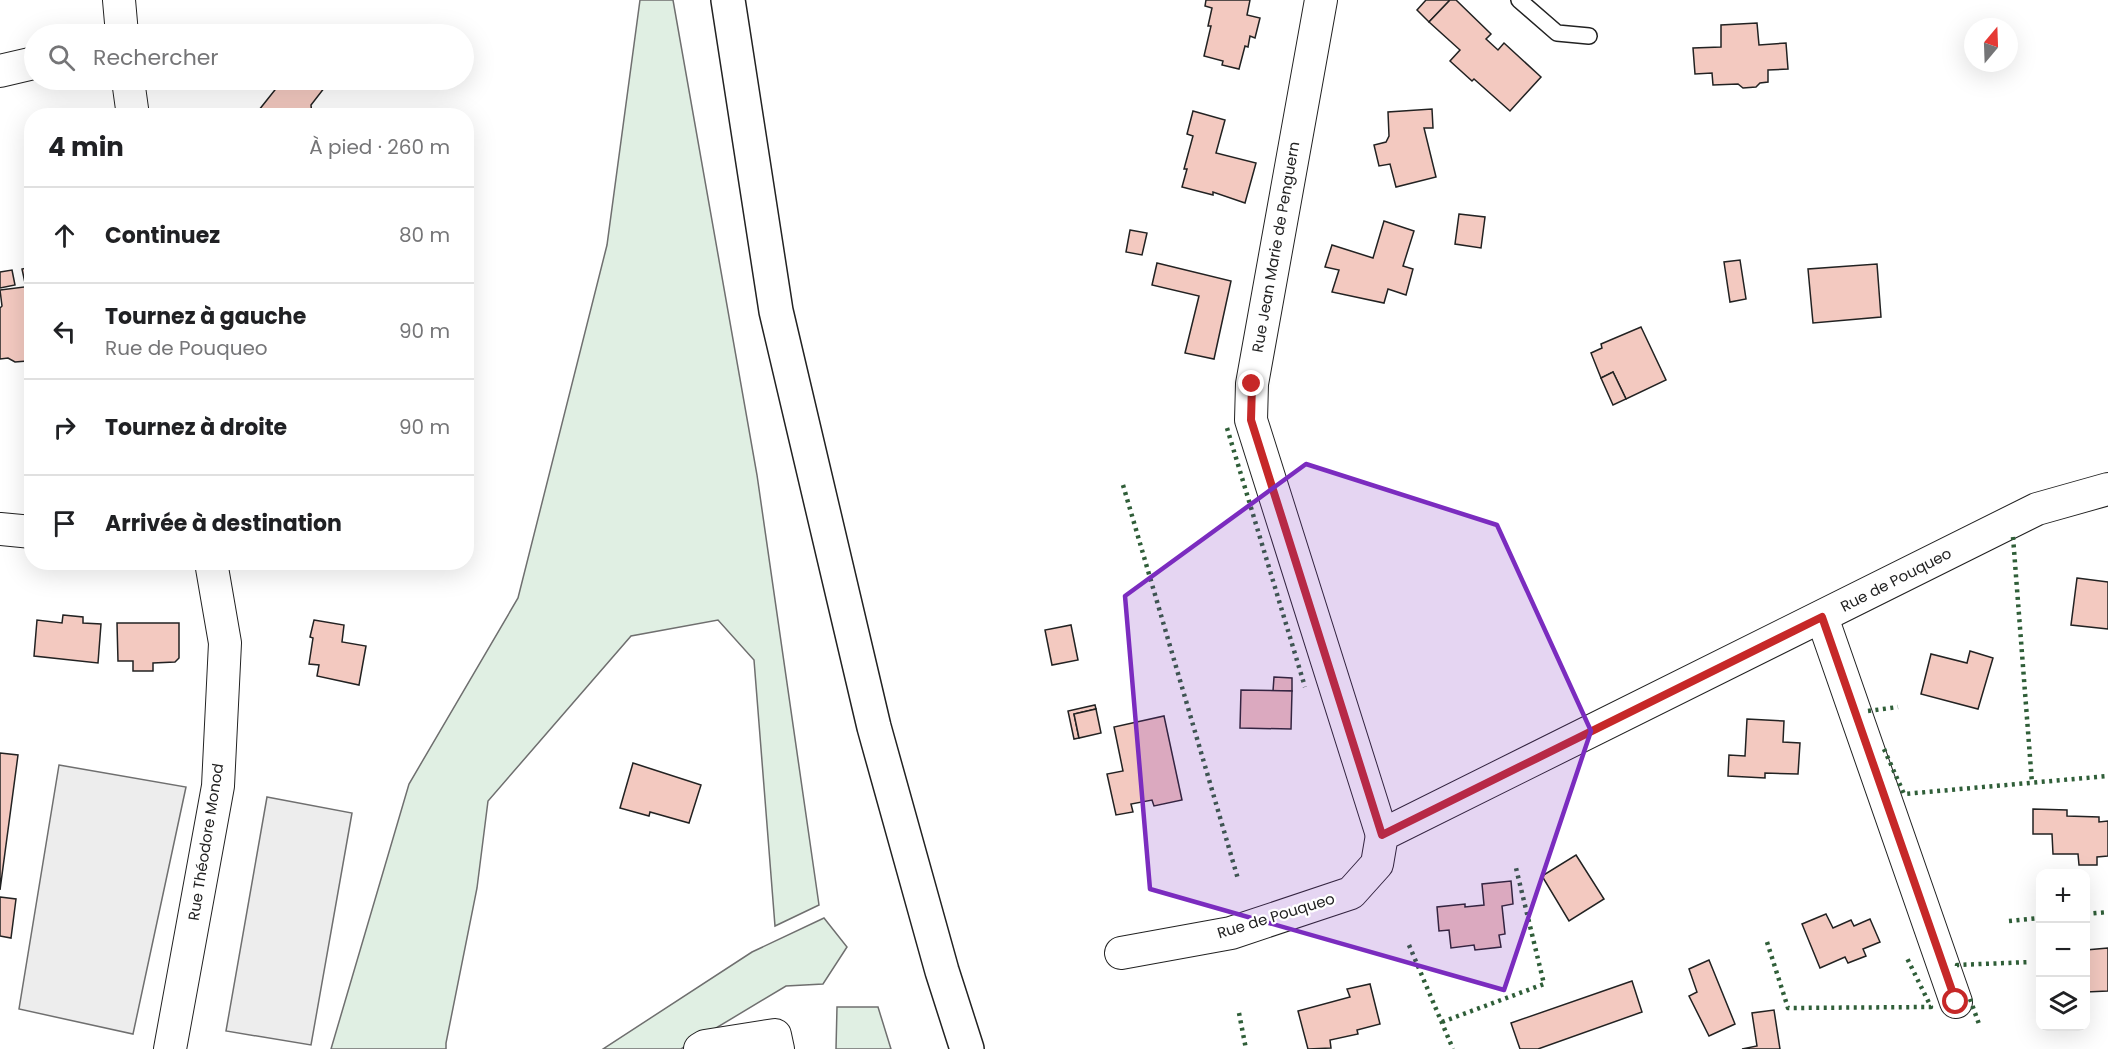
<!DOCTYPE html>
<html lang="fr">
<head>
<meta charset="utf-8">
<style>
  body { margin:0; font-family:Poppins,sans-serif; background:#f2f2f2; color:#202124 }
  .controls { position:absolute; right:18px; bottom:18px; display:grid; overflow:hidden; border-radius:12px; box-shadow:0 6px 24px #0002 }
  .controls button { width:54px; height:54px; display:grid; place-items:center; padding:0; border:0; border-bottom:2px solid #e0e0e0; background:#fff; color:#202124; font:30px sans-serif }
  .compass { position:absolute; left:1964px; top:18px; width:54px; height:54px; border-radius:50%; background:#fff; box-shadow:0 6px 24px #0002; rotate:19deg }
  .stop { position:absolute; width:18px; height:18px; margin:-14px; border:4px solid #c62828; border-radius:50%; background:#fff }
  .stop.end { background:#c62828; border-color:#fff; box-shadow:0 2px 6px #0008 }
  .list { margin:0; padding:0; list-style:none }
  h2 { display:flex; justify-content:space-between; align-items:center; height:78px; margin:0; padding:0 24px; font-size:26px }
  h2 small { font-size:20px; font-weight:400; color:#757577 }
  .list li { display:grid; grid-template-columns:39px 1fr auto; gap:18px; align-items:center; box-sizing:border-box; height:96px; padding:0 24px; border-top:2px solid #e0e0e0 }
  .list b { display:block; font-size:22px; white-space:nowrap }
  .list p { margin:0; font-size:20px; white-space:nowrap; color:#757577 }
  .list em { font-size:20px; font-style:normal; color:#757577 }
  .icon { flex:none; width:33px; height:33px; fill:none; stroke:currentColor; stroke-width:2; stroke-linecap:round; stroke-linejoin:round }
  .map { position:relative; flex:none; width:2108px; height:1049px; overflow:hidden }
  .search { position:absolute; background:#fff; box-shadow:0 6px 24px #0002; left:24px; top:24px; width:450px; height:66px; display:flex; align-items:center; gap:15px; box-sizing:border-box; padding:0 21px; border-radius:33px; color:#757577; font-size:22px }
  .panel { position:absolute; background:#fff; box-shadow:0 6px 24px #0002; left:24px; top:108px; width:450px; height:462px; border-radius:24px }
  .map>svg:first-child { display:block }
</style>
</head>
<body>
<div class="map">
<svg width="2108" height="1049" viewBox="0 0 2108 1049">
  <rect width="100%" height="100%" fill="#fff"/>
  <!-- green -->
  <g fill="#e0efe3" stroke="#6f6f6f" stroke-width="1.5">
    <path d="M640 0H673L757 475 819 905 775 926 754 660 718 620 631 636 488 801 477 888 446 1043V1049H331L409 784 518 598 607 245Z"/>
    <path d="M824 918 847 947 823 984 786 986 681 1049H603L752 952Z"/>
    <path d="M837 1007H878L891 1049H836Z"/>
  </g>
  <!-- parking -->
  <g fill="#ededed" stroke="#6f6f6f" stroke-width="1.5">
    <path d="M59 765 186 787 133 1034 19 1009Z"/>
    <path d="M267 797 352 813 311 1045 226 1031Z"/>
  </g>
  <!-- building -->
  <g fill="#f3c9c0" stroke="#222" stroke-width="1.5">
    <path d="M1206 0H1250L1247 15 1260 18 1255 38 1250 36 1248 47 1245 46 1239 69 1222 65 1223 61 1204 56 1211 26H1208L1212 8 1205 6Z"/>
    <path d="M1426 0H1450L1429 22 1417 10Z"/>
    <path d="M1450 0H1456L1491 34 1486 39 1498 50 1504 43 1541 77 1510 111 1474 79 1472 81 1450 61 1460 50 1429 22Z"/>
    <path d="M1757 23 1759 45 1786 43 1788 69 1768 70V82L1760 83 1756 87 1743 88 1738 84 1713 85 1712 73 1695 74 1693 48 1721 47V25Z"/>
    <path d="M295 80H315L325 87 311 105 312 116H266L259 110 282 81 291 89 296 83 294 81Z"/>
    <path d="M1432 109 1433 128H1424L1436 177 1396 187 1390 164 1379 166 1374 145 1386 142 1389 136 1388 112Z"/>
    <path d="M1193 111 1225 120 1216 153 1256 163 1245 203 1213 192V195L1182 187 1187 169H1184L1193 136 1187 134Z"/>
    <path d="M1459 214 1485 217 1481 248 1455 244Z"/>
    <path d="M1384 221 1414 231 1403 266 1413 269 1406 295 1388 289 1384 303 1332 292 1339 270 1325 267 1332 245 1373 258Z"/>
    <path d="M1130 230 1147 233 1142 255 1126 252Z"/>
    <path d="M1740 260 1746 299 1730 302 1724 262Z"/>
    <path d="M1157 263 1231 281 1214 359 1185 353 1199 296 1152 285Z"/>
    <path d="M1877 264 1881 317 1813 323 1808 269Z"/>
    <path d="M32 267V283H25L22 269Z"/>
    <path d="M12 270 15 285 0 288V272Z"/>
    <path d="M32 286V355L27 361 15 362 8 358 0 359V308L2 306 0 290Z"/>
    <path d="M1641 327 1666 380 1626 399 1613 372 1601 378 1591 353 1602 348 1601 344Z"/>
    <path d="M1613 372 1626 399 1613 405 1601 378Z"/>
    <path d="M2077 578 2108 582V629L2071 625Z"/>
    <path d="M63 615 83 617V623L101 624 98 663 34 656 37 620 62 623Z"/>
    <path d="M314 620 344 625 342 642 366 646 359 685 317 676 319 665 309 664 313 638 310 637Z"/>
    <path d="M117 623H179V658L175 662 153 663V671H133V661H118Z"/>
    <path d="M1071 625 1078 660 1052 665 1045 630Z"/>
    <path d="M1970 651 1993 658 1978 709 1921 694 1931 654 1967 663Z"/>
    <path d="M1274 677 1292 678V691H1273Z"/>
    <path d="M1241 690 1292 691 1291 729 1240 728Z"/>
    <path d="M1095 705 1096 709 1074 714 1079 738 1074 739 1068 711Z"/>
    <path d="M1096 709 1101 733 1079 738 1074 714Z"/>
    <path d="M1164 716 1182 800 1154 806 1152 800 1131 804 1133 812 1116 815 1107 774 1123 771 1114 727Z"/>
    <path d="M1747 719 1784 721 1783 742 1800 743 1798 774 1765 773V778L1728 776 1729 755 1745 756Z"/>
    <path d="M0 753 18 755 0 890Z"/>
    <path d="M633 763 701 785 689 823 650 812 649 816 620 808Z"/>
    <path d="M2033 809 2067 810V816L2099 817V822L2108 821V856L2097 857V865H2079L2078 854H2053L2052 834H2033Z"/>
    <path d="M1576 855 1604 899 1569 921 1542 876Z"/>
    <path d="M1511 881 1513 904 1502 906 1505 934 1499 935 1501 947 1475 950 1474 945 1451 948 1449 930 1439 931 1437 907 1465 904V907L1484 905 1482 884Z"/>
    <path d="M0 897 16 899 11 938 0 936Z"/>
    <path d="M1826 914 1833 928 1851 920 1854 926 1870 919 1880 942 1863 949 1866 956 1848 963 1845 957 1820 968 1802 924Z"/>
    <path d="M2108 948V991L2086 992V950Z"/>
    <path d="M1709 960 1735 1024 1709 1036 1689 996 1697 992 1689 969Z"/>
    <path d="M1632 981 1642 1012 1538 1049H1520L1511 1023Z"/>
    <path d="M1370 984 1380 1024 1357 1030 1358 1034 1330 1040 1331 1048 1308 1049 1298 1011 1350 997 1347 989Z"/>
    <path d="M1774 1010 1780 1049H1742L1757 1046 1752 1013Z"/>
  </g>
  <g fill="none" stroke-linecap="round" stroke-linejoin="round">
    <defs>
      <path id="service" d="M1519 0 1557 33 1589 36"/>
      <g id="minor">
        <path d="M119 0 122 34"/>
        <path d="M1321 0 1252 384 1251 420 1382 835"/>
        <path d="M0 71 34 63"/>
        <path d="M128 80 133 116"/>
        <path d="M0 529 32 532"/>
        <path d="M1822 617 1956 1002"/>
        <path d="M1121 953 1231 933 1351 893 1377 864 1382 835 2037 509 2108 489"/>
        <path d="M170 1049 218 786 225 643 211 562"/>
        <path d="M700 1049 705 1046 775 1035 778 1049"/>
      </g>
      <path id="primary" d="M728 0 776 311 874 727 942 971 967 1049"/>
    </defs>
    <!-- service casing -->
    <use href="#service" stroke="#222" stroke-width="18"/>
    <!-- minor casing -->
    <use href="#minor" stroke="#222" stroke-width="34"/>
    <!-- primary casing -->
    <use href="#primary" stroke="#222" stroke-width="36"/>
    <!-- service -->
    <use href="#service" stroke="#fff" stroke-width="15"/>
    <!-- minor -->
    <use href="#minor" stroke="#fff" stroke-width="32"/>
    <!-- primary -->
    <use href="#primary" stroke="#fff" stroke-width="33"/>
    <!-- hedge -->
    <g stroke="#2f5e38" stroke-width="4.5" stroke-dasharray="3 4.5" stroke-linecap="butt">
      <path d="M1227 428 1305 687"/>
      <path d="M1123 485 1238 879"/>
      <path d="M2013 537 2032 783"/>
      <path d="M1868 711 1898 707"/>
      <path d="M1884 749 1904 794 2108 776"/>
      <path d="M2086 914 2108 912"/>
      <path d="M2009 921 2040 918"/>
      <path d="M1767 942 1788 1008 1931 1007 1906 956"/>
      <path d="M1409 945 1453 1049"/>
      <path d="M1957 966V965L2030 962"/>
      <path d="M1970 999 1979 1024"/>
      <path d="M1239 1013 1246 1049"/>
      <path d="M1442 1022 1544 984 1516 868"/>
    </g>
  </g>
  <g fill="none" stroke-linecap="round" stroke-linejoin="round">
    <!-- route -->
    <path stroke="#c62828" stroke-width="8" d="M1252 384 1251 420 1382 835 1822 617 1956 1002"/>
  </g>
  <!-- marked area -->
  <path fill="#7b2cbf" fill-opacity="0.2" stroke="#7b2cbf" stroke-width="4.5" stroke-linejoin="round" d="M1306 464 1497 525 1591 731 1504 990 1150 889 1125 596Z"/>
  <g text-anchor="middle" stroke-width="4.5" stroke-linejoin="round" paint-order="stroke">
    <!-- street labels -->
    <g font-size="15" fill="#222" stroke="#fff">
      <text transform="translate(1276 247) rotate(-80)" y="5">Rue Jean Marie de Penguern</text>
      <text transform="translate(1896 580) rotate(-27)" y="5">Rue de Pouqueo</text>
      <text transform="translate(206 842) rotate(-81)" y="5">Rue Théodore Monod</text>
      <text transform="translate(1276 916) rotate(-17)" y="5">Rue de Pouqueo</text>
    </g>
  </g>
</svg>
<div class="controls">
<button>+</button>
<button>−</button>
<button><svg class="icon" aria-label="layers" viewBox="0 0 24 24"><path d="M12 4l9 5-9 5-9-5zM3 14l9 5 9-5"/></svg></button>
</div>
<svg class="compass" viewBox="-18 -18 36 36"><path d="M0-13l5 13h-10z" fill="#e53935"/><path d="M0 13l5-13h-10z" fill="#757577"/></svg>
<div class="stop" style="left:1956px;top:1002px"></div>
<div class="stop end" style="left:1252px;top:384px"></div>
<div class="search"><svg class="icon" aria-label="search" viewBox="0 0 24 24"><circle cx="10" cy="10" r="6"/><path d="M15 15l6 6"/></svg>Rechercher</div>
<section class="panel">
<h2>4 min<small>À pied · 260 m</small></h2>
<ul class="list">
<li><svg class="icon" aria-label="ahead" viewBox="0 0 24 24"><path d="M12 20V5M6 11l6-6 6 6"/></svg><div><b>Continuez</b></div><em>80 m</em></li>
<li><svg class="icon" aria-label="left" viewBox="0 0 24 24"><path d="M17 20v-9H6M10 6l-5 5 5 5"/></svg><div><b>Tournez à gauche</b><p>Rue de Pouqueo</p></div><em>90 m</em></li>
<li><svg class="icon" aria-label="right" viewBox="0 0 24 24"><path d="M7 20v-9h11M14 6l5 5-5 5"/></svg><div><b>Tournez à droite</b></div><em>90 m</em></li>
<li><svg class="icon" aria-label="arrive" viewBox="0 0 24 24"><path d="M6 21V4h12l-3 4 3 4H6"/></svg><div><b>Arrivée à destination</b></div></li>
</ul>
</section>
</div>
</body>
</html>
